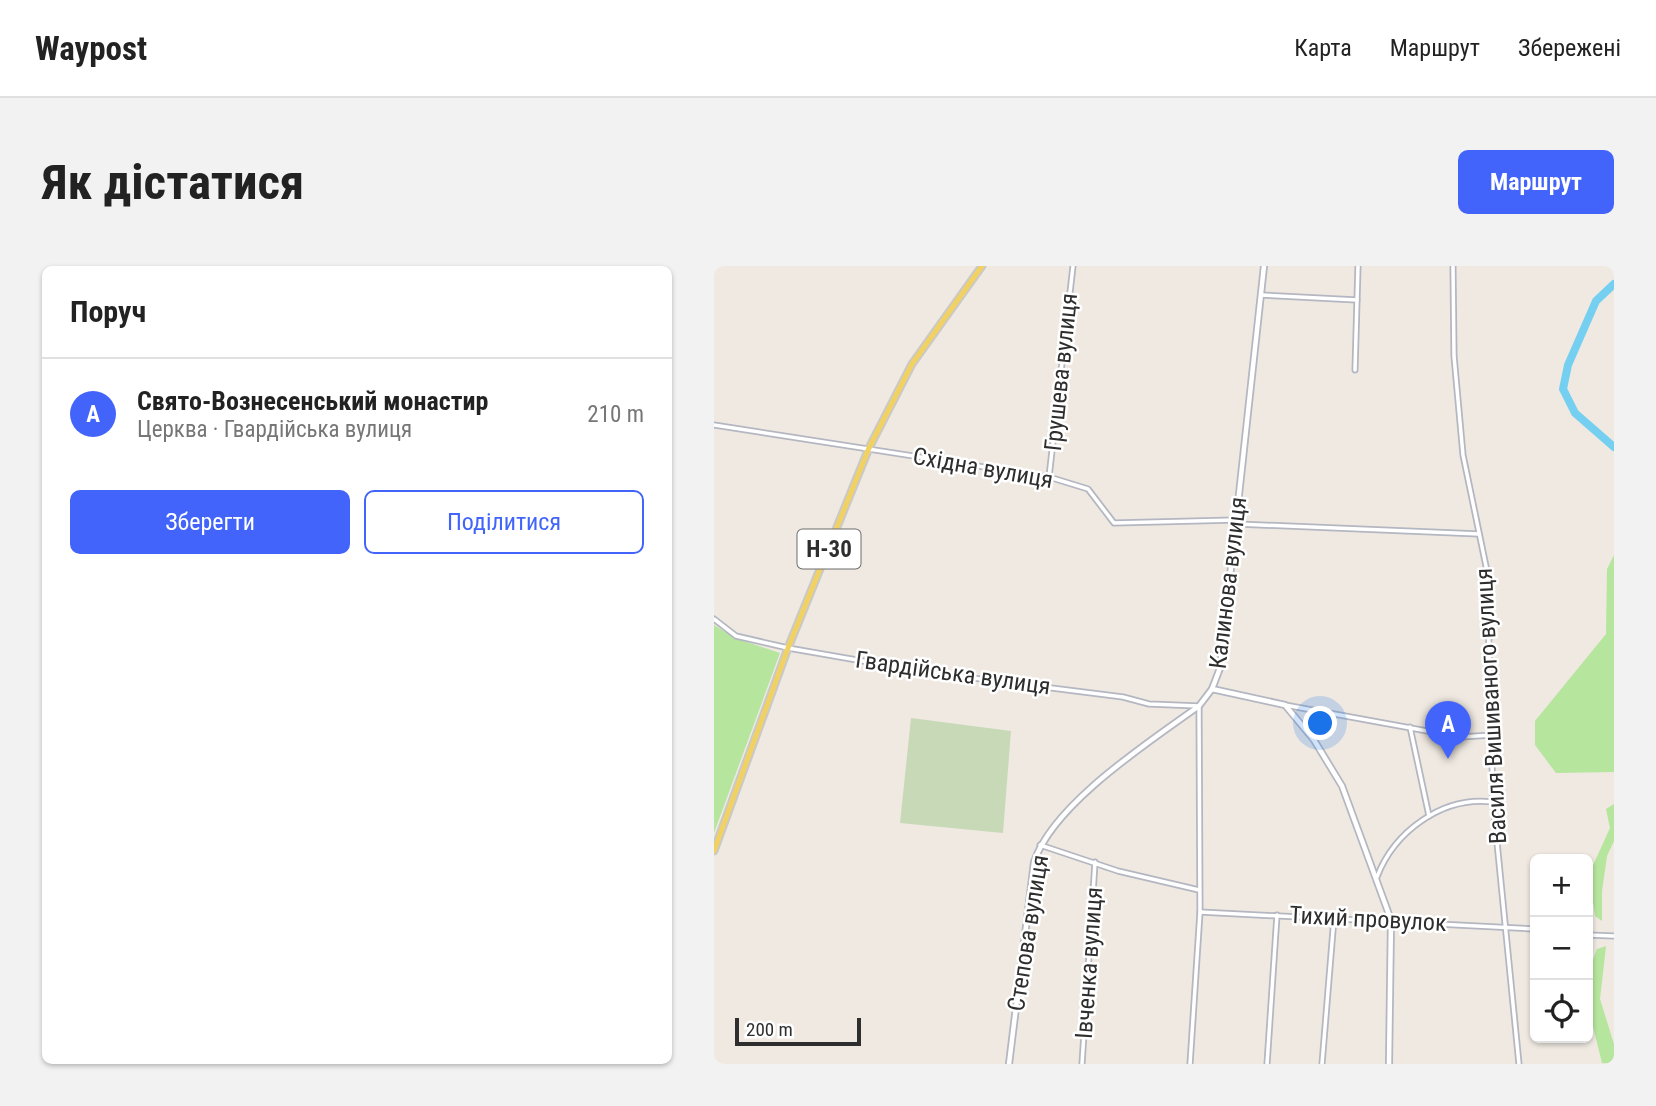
<!DOCTYPE html>
<html lang="uk">
<head>
<meta charset="utf-8">
<style>
  body { margin:0; font-family:"Roboto Condensed",sans-serif; background:#f2f2f2; color:#222 }
  .controls { position:absolute; right:21px; bottom:21px; display:grid; overflow:hidden; border-radius:10px; box-shadow:0 2px 5px #0004 }
  .controls button { width:63px; height:63px; display:grid; place-items:center; padding:0; border:0; border-bottom:2px solid #e0e0e0; background:#fff; color:#222; font:35px sans-serif }
  .scale { position:absolute; left:21px; bottom:18px; width:126px; box-sizing:border-box; padding-left:7px; border:4px solid #2e2e2e; border-top:0; font-size:19px; line-height:24px; white-space:nowrap; color:#2e2e2e; -webkit-text-stroke:5px #fff; paint-order:stroke }
  .you { position:absolute; left:607px; top:458px; width:24px; height:24px; margin:-18px; border:5px solid #fff; border-radius:50%; background:#1a73e8; box-shadow:0 0 0 10px #1a73e833 }
  .badge { display:grid; place-items:center; width:46px; height:46px; border-radius:50%; background:#4264fb; color:#fff; font-size:23px; font-weight:700 }
  .pin { position:absolute; translate:-50% -58px; filter:drop-shadow(0 2px 4px #0008) }
  .pin::after { content:''; position:absolute; top:37px; width:24px; height:21px; background:inherit; clip-path:polygon(0 0,100% 0,50% 100%) }
  .list { margin:0; padding:0; list-style:none }
  h2 { display:flex; justify-content:space-between; align-items:center; height:91px; margin:0; padding:0 28px; font-size:30px }
  h2 small { font-size:23px; font-weight:400; color:#767676 }
  .list li { display:grid; grid-template-columns:46px 1fr auto; gap:21px; align-items:center; box-sizing:border-box; height:112px; padding:0 28px; border-top:2px solid #e0e0e0 }
  .list b { display:block; font-size:26px; white-space:nowrap }
  .list p { margin:0; font-size:23px; white-space:nowrap; color:#767676 }
  .list em { font-size:23px; font-style:normal; color:#767676 }
  .actions { display:flex; gap:14px; padding:21px 28px }
  .actions a { flex:1; padding:16px 0; border:2px solid #4264fb; border-radius:10px; text-align:center; font-size:24px; color:#4264fb }
  .actions .main { background:#4264fb; color:#fff }
  .icon { flex:none; width:38px; height:38px; fill:none; stroke:currentColor; stroke-width:2; stroke-linecap:round; stroke-linejoin:round }
  .map { position:relative; flex:none; width:900px; height:798px; overflow:hidden; border-radius:10px }
  header { display:flex; align-items:center; gap:42px; box-sizing:border-box; height:98px; padding:0 35px; background:#fff; border-bottom:2px solid #e0e0e0 }
  header strong { font-size:33px }
  nav { display:flex; gap:38px; margin-inline-start:auto; font-size:24px }
  .intro { display:flex; align-items:center; justify-content:space-between; box-sizing:border-box; height:168px; padding:0 42px }
  h1 { margin:0; font-size:49px }
  .button { padding:18px 32px; border-radius:10px; background:#4264fb; color:#fff; font-size:24px; font-weight:700 }
  main { display:flex; gap:42px; padding:0 42px }
  aside { flex:1; background:#fff; border-radius:10px; box-shadow:0 2px 5px #0004 }
  .map>svg:first-child { display:block }
</style>
</head>
<body>
<header>
<strong>Waypost</strong>
<nav><a>Карта</a><a>Маршрут</a><a>Збережені</a></nav>
</header>
<div class="intro"><h1>Як дістатися</h1><a class="button">Маршрут</a></div>
<main>
<aside>
<h2>Поруч<small></small></h2>
<ul class="list">
<li><span class="badge">A</span><div><b>Cвято-Вознесенський монастир</b><p>Церква · Гвардійська вулиця</p></div><em>210 m</em></li>
</ul>
<div class="actions"><a class="main">Зберегти</a><a>Поділитися</a></div>
</aside>
<div class="map">
<svg width="900" height="798" viewBox="0 0 900 798">
  <rect width="100%" height="100%" fill="#efe9e1"/>
  <!-- green -->
  <g fill="#b6e59e">
    <path d="M900 289V506L842 507 821 479V455L892 368 893 303Z"/>
    <path d="M0 359 21 372 66 387 0 567Z"/>
    <path d="M900 538V575L893 590 888 625V655L881 650 875 608 896 562 892 543Z"/>
    <path d="M892 680 886 733 900 778V798L888 797C878 755 866 724 883 683Z"/>
  </g>
  <!-- cemetery -->
  <path fill="#c8d9b8" d="M197 452 297 465 289 567 186 557Z"/>
  <g fill="none" stroke-linecap="round" stroke-linejoin="round">
    <!-- river -->
    <path stroke="#75cff0" stroke-width="8" d="M900 18 882 35 854 99 849 123 861 147 900 181"/>
    <defs>
      <g id="street">
        <path d="M739 0 740 90 749 189 773 305 779 536 805 798"/>
        <path d="M547 29 643 34"/>
        <path d="M641 104 644 0"/>
        <path d="M0 159 335 211 374 223 400 257 521 254"/>
        <path d="M335 211 359 0"/>
        <path d="M523 258 765 268"/>
        <path d="M0 353 22 370 74 382 212 406 409 431 435 438 485 440 486 646 476 798"/>
        <path d="M571 439 746 471 779 469"/>
        <path d="M696 461 715 550"/>
        <path d="M326 579 404 605 485 624"/>
        <path d="M663 611C680 566 728 530 778 536"/>
        <path d="M486 646 821 663"/>
        <path d="M874 669 900 670"/>
        <path d="M368 798 381 596"/>
        <path d="M553 798 563 649"/>
        <path d="M608 798 620 652"/>
      </g>
      <g id="secondary">
        <path d="M498 423 571 439 600 474 628 520 677 654 675 798"/>
        <path d="M295 798 320 596C339 538 435 476 485 440L498 423 506 402 550 0"/>
      </g>
      <path id="primary" d="M0 585 74 382 155 182 198 98 268 0"/>
    </defs>
    <!-- street casing -->
    <use href="#street" stroke="#b4b7c1" stroke-width="7"/>
    <!-- secondary casing -->
    <use href="#secondary" stroke="#b4b7c1" stroke-width="8"/>
    <!-- primary casing -->
    <use href="#primary" stroke="#c9c9c9" stroke-width="9"/>
    <!-- street -->
    <use href="#street" stroke="#fff" stroke-width="3.5"/>
    <!-- secondary -->
    <use href="#secondary" stroke="#fff" stroke-width="4.5"/>
    <!-- primary -->
    <use href="#primary" stroke="#f2d163" stroke-width="5"/>
  </g>
  <g text-anchor="middle" stroke-width="5" stroke-linejoin="round" paint-order="stroke">
    <!-- shield labels -->
    <rect fill="#fff" stroke="#6d6d6d" stroke-width="2" x="83.5" y="263.5" width="63" height="39" rx="5"/>
    <g font-size="23" font-weight="bold" fill="#2e2e2e">
      <text x="115" y="291">Н-30</text>
    </g>
    <!-- street labels -->
    <g font-size="24" fill="#2e2e2e" stroke="#fff">
      <text transform="translate(347 106) rotate(-84)" y="8">Грушева вулиця</text>
      <text transform="translate(269 202) rotate(10)" y="8">Східна вулиця</text>
      <text transform="translate(514 317) rotate(-83)" y="8">Калинова вулиця</text>
      <text transform="translate(239 407) rotate(8)" y="8">Гвардійська вулиця</text>
      <text transform="translate(777 440) rotate(-93)" y="8">Василя Вишиваного вулиця</text>
      <text transform="translate(654 653) rotate(3)" y="8">Тихий провулок</text>
      <text transform="translate(314 667) rotate(-81)" y="8">Степова вулиця</text>
      <text transform="translate(375 697) rotate(-86)" y="8">Івченка вулиця</text>
    </g>
  </g>
</svg>
<div class="controls">
<button>+</button>
<button>−</button>
<button><svg class="icon" aria-label="locate" viewBox="0 0 24 24"><circle cx="12" cy="12" r="6"/><path d="M12 2v4M12 18v4M2 12h4M18 12h4"/></svg></button>
</div>
<div class="scale">200 m</div>
<div class="you"></div>
<div class="pin badge" style="left:734px;top:493px">A</div>
</div>
</main>
</body>
</html>
